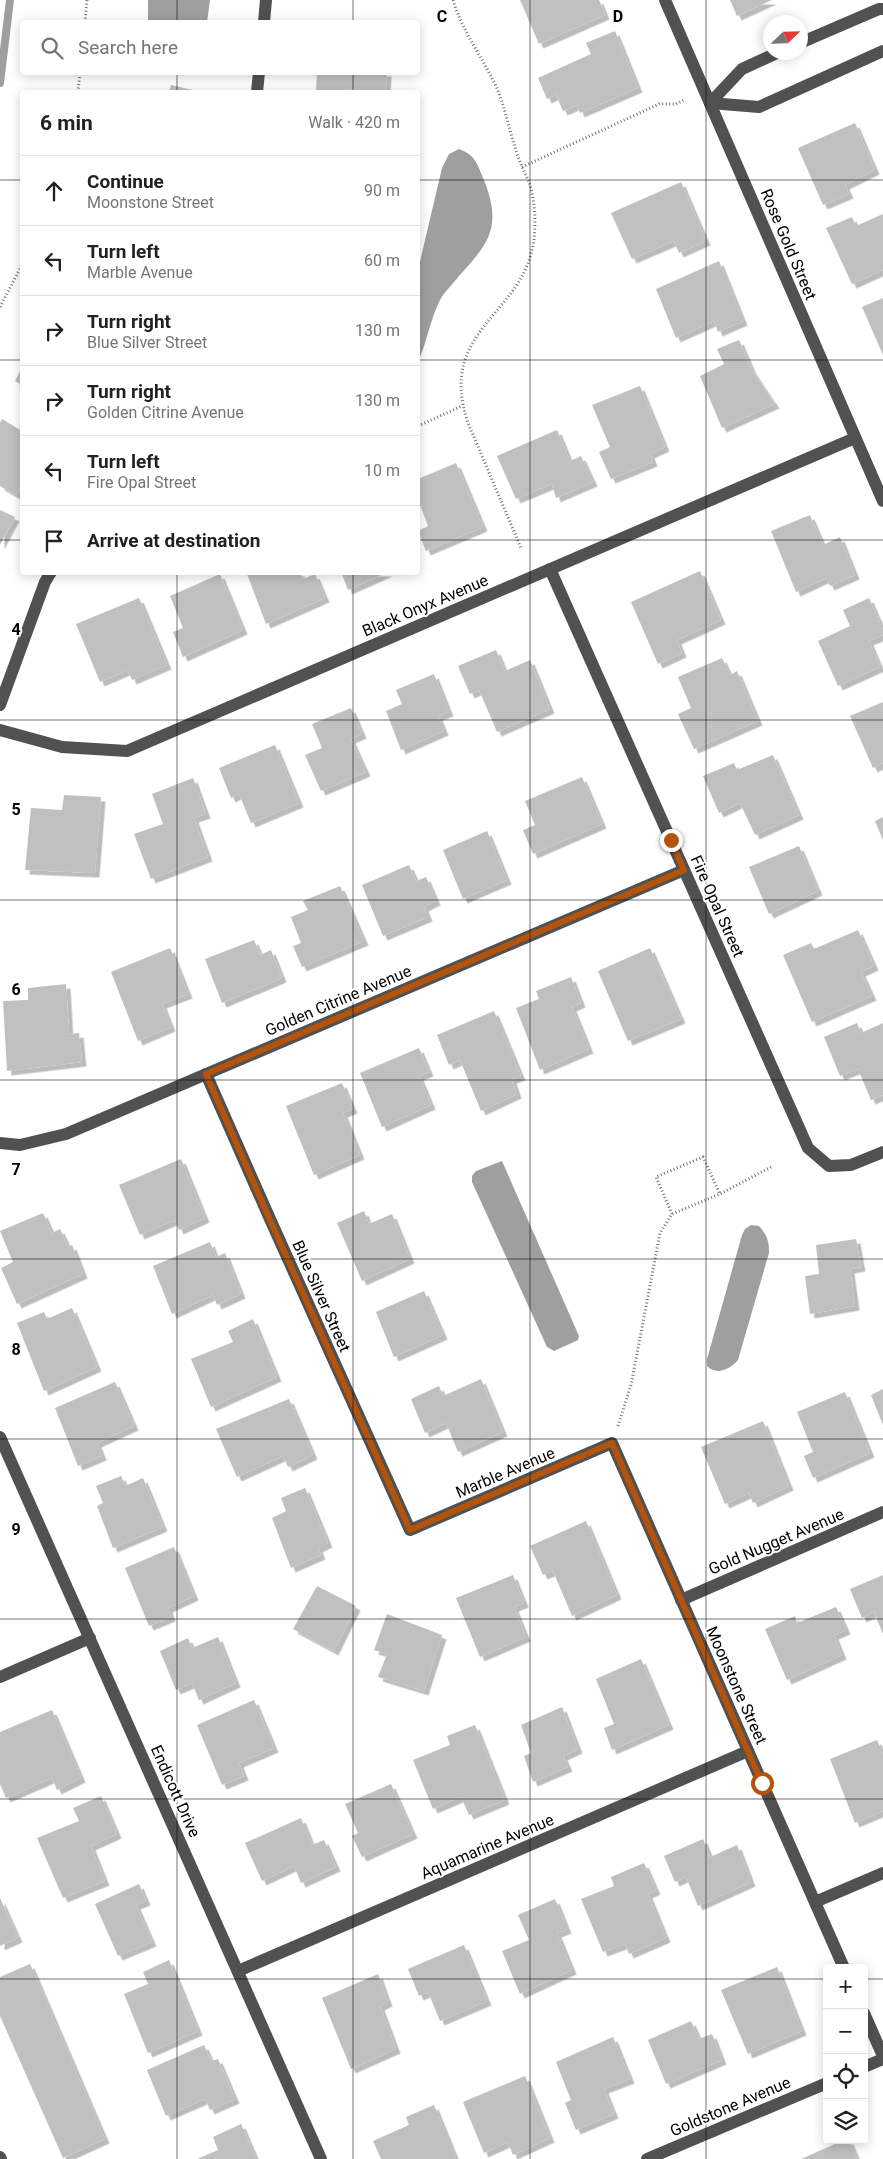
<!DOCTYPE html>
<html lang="en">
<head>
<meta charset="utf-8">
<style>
  body { margin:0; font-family:Roboto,sans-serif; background:#f2f2f2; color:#202124 }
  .controls { position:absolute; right:15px; bottom:15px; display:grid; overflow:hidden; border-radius:5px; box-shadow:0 2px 12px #0003 }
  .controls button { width:45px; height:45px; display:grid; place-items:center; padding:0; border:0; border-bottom:1px solid #e0e0e0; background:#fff; color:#202124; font:25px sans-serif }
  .compass { position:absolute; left:763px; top:15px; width:45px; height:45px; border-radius:50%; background:#fff; box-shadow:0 2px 12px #0003; rotate:67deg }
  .stop { position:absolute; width:15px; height:15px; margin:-11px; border:4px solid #b45309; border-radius:50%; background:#fff }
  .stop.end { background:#b45309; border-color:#fff; box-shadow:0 1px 5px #0008 }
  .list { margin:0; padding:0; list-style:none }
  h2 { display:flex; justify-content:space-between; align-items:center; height:65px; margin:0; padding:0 20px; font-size:21px }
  h2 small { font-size:16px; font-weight:400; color:#757577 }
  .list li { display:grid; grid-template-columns:32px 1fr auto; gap:15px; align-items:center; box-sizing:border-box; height:70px; padding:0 20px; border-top:1px solid #e0e0e0 }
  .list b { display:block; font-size:19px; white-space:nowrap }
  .list p { margin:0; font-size:16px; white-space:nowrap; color:#757577 }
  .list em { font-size:16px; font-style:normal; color:#757577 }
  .icon { flex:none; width:28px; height:28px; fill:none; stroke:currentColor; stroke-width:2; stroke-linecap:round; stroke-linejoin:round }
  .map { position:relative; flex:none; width:883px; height:2159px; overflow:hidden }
  .search { position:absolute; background:#fff; box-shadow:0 2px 12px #0003; left:20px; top:20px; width:400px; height:55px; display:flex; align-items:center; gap:12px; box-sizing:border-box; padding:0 18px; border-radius:5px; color:#757577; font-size:19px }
  .panel { position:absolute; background:#fff; box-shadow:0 2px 12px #0003; left:20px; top:90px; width:400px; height:485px; border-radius:5px }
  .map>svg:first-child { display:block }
</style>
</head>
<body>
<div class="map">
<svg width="883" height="2159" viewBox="0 0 883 2159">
  <defs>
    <filter id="shadow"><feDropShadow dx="4.5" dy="4.5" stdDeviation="0" flood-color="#0004"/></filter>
  </defs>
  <rect width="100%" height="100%" fill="#fff"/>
  <!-- water -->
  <g fill="#9f9f9f">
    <path d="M148 0H210L207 22 148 21Z"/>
    <path d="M459 149C476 155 477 164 484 180 502 226 490 242 459 276 453 284 445 291 440 300 430 320 427 342 418 362V270L442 168 449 154Z"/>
    <path d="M502 1161 579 1336 578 1340 554 1351 547 1347 472 1182V1176L476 1171Z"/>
    <path d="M751 1225 759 1226C767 1235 769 1241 769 1253L738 1360C730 1369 717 1376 707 1366V1359L742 1235 745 1229Z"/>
  </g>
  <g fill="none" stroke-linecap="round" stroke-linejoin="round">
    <!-- stream -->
    <path stroke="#9f9f9f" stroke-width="8" d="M0 83 10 0"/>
  </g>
  <!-- building -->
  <g fill="#c0c0c0" filter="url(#shadow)">
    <path d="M520 0H599L605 15 539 44Z"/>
    <path d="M730 0H772L737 16Z"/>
    <path d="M615 31 638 88 580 113 577 105 563 111 556 95 547 99 538 78 591 54 586 43Z"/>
    <path d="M317 72H387L386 91 342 89V92H316Z"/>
    <path d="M171 85 201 92H169Z"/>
    <path d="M855 123 875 170 845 185 849 194 823 205 798 148Z"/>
    <path d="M681 182 706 241 679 253 674 241 632 259 611 213Z"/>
    <path d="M883 214V270L852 284 826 228 852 217 856 226Z"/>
    <path d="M719 261 743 321 718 332 714 321 676 338 656 289Z"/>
    <path d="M883 298V355L862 307Z"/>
    <path d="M739 340 752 370 775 404 722 428 700 376 724 364 717 349Z"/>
    <path d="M22 367V385L15 381Z"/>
    <path d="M640 386 665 447 650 454 653 462 611 479 599 452 610 447 592 405Z"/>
    <path d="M2 419 22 431V484L16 495 0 486V423Z"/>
    <path d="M557 430 570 461 581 456 593 482 556 498 552 484 516 499 497 456Z"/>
    <path d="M456 463 483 527 426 551 418 531 428 526 418 500V479Z"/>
    <path d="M0 510 15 517 0 545Z"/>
    <path d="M810 515 823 545 840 537 855 575 830 586 826 578 796 592 771 531Z"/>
    <path d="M700 571 721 620 677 640 682 653 658 664 631 602Z"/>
    <path d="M250 572H300L303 579 315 574 325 598 266 624 247 574Z"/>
    <path d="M341 572H388L348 590Z"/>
    <path d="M220 574 243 630 183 657 173 632 183 628 170 596Z"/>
    <path d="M139 598 167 665 132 680 128 670 100 682 76 624Z"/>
    <path d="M869 598 883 630V635L869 641 880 667 838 686 818 641 850 626 843 610Z"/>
    <path d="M496 650 505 671 530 660 550 709 497 732 479 690 470 694 458 666Z"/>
    <path d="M722 658 730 675 737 671 758 721 694 749 678 714 691 708 678 677Z"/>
    <path d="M434 674 449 712 438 716 444 731 401 750 386 711 402 704 396 690Z"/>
    <path d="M883 702V763L873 768 850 716Z"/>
    <path d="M351 708 362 734 351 739 366 772 321 791 305 755 322 748 312 724Z"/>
    <path d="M275 745 299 803 251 823 239 794 231 798 219 768Z"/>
    <path d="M773 755 799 815 755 835 740 803 719 813 703 776 734 763 737 770Z"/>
    <path d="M582 777 602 824 533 854 523 830 535 825 525 801Z"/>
    <path d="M193 778 206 814 194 818 208 857 151 879 134 834 163 824 152 794Z"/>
    <path d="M64 795 101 797 95 873 25 870 31 808 62 810Z"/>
    <path d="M883 817V840L875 821Z"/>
    <path d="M487 831 507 880 463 899 443 850Z"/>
    <path d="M799 846 818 891 769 914 749 867Z"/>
    <path d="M409 865 416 881 426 877 436 901 424 907 428 917 383 936 362 885Z"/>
    <path d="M340 886 364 941 302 967 293 946 301 943 291 917 308 910 303 901Z"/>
    <path d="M858 930 874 966 861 972 872 996 812 1022 783 955 811 943 814 949Z"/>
    <path d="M254 940 260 955 271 950 282 978 222 1003 205 959Z"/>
    <path d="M170 948 188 994 162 1004 171 1027 138 1041 111 972Z"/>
    <path d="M650 948 681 1019 628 1041 598 971Z"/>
    <path d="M571 977 581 1003 572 1007 589 1049 540 1070 516 1008 539 999 536 991Z"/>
    <path d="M66 984 69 1034 79 1033 82 1062 7 1071 3 1001 28 1000V988Z"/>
    <path d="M494 1011 521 1076 512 1079 517 1094 481 1111 460 1060 449 1065 437 1035Z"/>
    <path d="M857 1023 861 1033 883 1023V1095L871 1100 858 1069 840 1076 824 1037Z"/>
    <path d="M419 1048 429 1072 419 1076 431 1105 382 1127 360 1073Z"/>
    <path d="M342 1083 353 1109 343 1113 360 1155 314 1175 286 1106Z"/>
    <path d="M181 1159 205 1218 179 1230 175 1220 140 1235 119 1185Z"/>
    <path d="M364 1211 369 1224 392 1214 410 1259 362 1281 337 1223Z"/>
    <path d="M43 1213 52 1233 60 1229 68 1247 72 1245 83 1274 17 1304 1 1268 13 1262 0 1231Z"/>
    <path d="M856 1239 861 1267 850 1269 855 1306 810 1314 805 1276 819 1274 816 1245Z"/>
    <path d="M210 1242 216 1257 225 1253 241 1294 217 1305 213 1295 172 1314 153 1266Z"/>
    <path d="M424 1291 443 1335 394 1357 376 1312Z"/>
    <path d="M72 1308 97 1367 44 1391 17 1323 44 1312 47 1319Z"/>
    <path d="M253 1319 277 1377 211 1407 191 1359 233 1342 228 1331Z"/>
    <path d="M481 1379 503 1432 458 1452 446 1423 425 1433 411 1399 439 1386 443 1396Z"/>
    <path d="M115 1382 134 1426 97 1443 102 1456 78 1466 55 1408Z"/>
    <path d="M883 1389V1425L871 1395Z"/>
    <path d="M845 1392 870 1453 813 1478 804 1456 813 1452 797 1412Z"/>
    <path d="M289 1399 313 1455 288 1467 283 1456 237 1477 216 1429Z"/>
    <path d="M763 1421 789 1486 753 1503 749 1493 725 1504 701 1447Z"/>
    <path d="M121 1476 125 1486 143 1478 163 1527 113 1548 97 1506 103 1503 96 1486Z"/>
    <path d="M305 1488 328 1543 318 1548 321 1555 291 1568 272 1518 286 1511 281 1498Z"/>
    <path d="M586 1521 617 1595 572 1616 553 1571 543 1575 530 1546Z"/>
    <path d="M174 1547 194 1596 168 1608 171 1617 149 1626 125 1568Z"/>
    <path d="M513 1575 524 1603 514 1607 526 1637 480 1657 456 1598Z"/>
    <path d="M883 1575V1634L874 1612 862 1618 850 1589Z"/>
    <path d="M317 1586 356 1606 334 1651 293 1629Z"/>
    <path d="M836 1607 846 1630 834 1635 842 1655 787 1680 765 1629 795 1616 797 1623Z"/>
    <path d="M387 1614 442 1635 424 1691 378 1677 387 1654 374 1650Z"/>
    <path d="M218 1637 236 1683 199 1700 192 1683 176 1690 160 1651 188 1638 192 1648Z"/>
    <path d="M641 1659 669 1725 612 1750 604 1728 614 1724 596 1679Z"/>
    <path d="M254 1700 274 1748 239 1763 244 1776 222 1785 197 1725Z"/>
    <path d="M562 1707 578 1749 563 1756 568 1767 533 1782 524 1756 531 1753 521 1725Z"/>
    <path d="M52 1710 81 1778 57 1790 52 1778 6 1798 0 1784V1732Z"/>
    <path d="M475 1725 505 1800 469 1815 461 1797 433 1809 413 1760 450 1745 447 1736Z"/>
    <path d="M877 1740 883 1755V1811L855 1823 830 1759Z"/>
    <path d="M391 1784 413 1834 362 1857 352 1836 358 1833 345 1804Z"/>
    <path d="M101 1796 117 1834 91 1846 105 1881 63 1898 37 1838 79 1821 73 1808Z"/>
    <path d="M301 1818 312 1845 324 1840 336 1867 301 1883 294 1866 262 1881 245 1843Z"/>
    <path d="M703 1839 710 1857 737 1845 751 1882 698 1906 686 1877 675 1882 664 1856Z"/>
    <path d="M644 1863 656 1890 648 1894 666 1938 629 1954 625 1944 603 1952 581 1899 614 1886 611 1877Z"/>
    <path d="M139 1884 146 1901 136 1905 152 1942 118 1956 95 1904Z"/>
    <path d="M0 1898 18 1938 0 1946Z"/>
    <path d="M555 1899 567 1929 557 1933 572 1970 520 1994 502 1951 529 1940 518 1915Z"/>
    <path d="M464 1945 487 2001 440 2021 428 1992 419 1996 408 1969Z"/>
    <path d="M169 1960 198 2031 148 2053 124 1994 148 1984 143 1972Z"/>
    <path d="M30 1964 105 2139 63 2158 0 2016V1977Z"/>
    <path d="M777 1967 802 2031 748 2054 721 1990Z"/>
    <path d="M378 1974 388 2002 380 2006 396 2049 351 2069 322 1998Z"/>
    <path d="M691 2021 699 2039 712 2034 722 2060 666 2084 648 2040Z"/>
    <path d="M613 2037 630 2079 604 2089 614 2114 576 2130 565 2103 571 2100 556 2062Z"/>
    <path d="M204 2045 211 2061 218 2059 235 2099 210 2110 205 2099 166 2116 147 2070Z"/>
    <path d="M525 2076 550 2138 513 2155 508 2142 484 2153 463 2102Z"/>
    <path d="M434 2105 456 2159H381L373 2141 409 2125 406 2117Z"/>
    <path d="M241 2124 256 2159H197L218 2150 213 2137Z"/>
    <path d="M844 2140H849L857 2159H801Z"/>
  </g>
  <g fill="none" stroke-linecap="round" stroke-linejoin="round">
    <!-- path -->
    <g stroke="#737373" stroke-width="3" stroke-dasharray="1 2.5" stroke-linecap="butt">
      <path d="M453 0C462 30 480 54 494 82 504 102 508 126 515 147 518 159 524 171 529 182 535 199 536 222 534 239 525 316 436 328 468 423L521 548"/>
      <path d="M85 22 87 0"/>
      <path d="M78 92 80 72"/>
      <path d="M522 167 659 104H676L684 100"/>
      <path d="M0 307 22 265"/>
      <path d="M418 426 462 406"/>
      <path d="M672 1214 656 1177 703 1157 720 1194"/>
      <path d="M618 1426 631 1385 660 1233 672 1214 720 1194 773 1166"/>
    </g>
    <!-- minor -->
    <g stroke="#515151" stroke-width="12">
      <path d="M665 0 883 501"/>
      <path d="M264 22 266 0"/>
      <path d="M800 43 879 9H883"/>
      <path d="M257 92 259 72"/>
      <path d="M710 103 759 107 883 51"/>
      <path d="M710 103 742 69 779 52"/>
      <path d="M550 569 808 1148 829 1166 851 1165 883 1152"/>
      <path d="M0 705 45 582 51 572"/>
      <path d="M0 730 62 747 127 751 855 438"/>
      <path d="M206 1074 270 1219 410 1530 612 1443 844 1968"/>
      <path d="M0 1143 20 1145 66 1134 684 870"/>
      <path d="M0 1437 321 2159"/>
      <path d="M681 1600 883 1512"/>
      <path d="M0 1677 90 1638"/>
      <path d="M815 1902 883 1873"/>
      <path d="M238 1971 748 1751"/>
      <path d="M864 2013 883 2056"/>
      <path d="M864 2067 883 2059"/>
      <path d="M0 2157 1 2159"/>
      <path d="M647 2159 827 2083"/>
    </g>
  </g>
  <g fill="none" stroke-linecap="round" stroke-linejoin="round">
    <!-- route -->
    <path stroke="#b45309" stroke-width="6" d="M671 840 684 870 206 1074 270 1220 410 1530 612 1443 762 1783"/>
  </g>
  <!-- grid -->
  <path fill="none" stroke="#000" stroke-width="1" stroke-opacity="0.55" d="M177 0V22M353 0V22M530 0V2159M706 0V2159M177 72V92M353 72V92M0 180H22M418 180H883M0 360H22M418 360H883M0 540H22M418 540H883M177 572V2159M353 572V2159M0 720H883M0 900H883M0 1080H883M0 1259H883M0 1439H883M0 1619H883M0 1799H883M0 1979H827M864 1979H883"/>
  <g text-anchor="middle" stroke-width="4" stroke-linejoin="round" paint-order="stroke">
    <!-- street labels -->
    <g font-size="16" fill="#000" stroke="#fff">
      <text transform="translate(789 244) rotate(67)" y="6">Rose Gold Street</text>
      <text transform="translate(425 605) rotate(-23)" y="6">Black Onyx Avenue</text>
      <text transform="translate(718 906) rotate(66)" y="6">Fire Opal Street</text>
      <text transform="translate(338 1000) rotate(-23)" y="6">Golden Citrine Avenue</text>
      <text transform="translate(322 1296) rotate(66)" y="6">Blue Silver Street</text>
      <text transform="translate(505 1472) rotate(-23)" y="6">Marble Avenue</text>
      <text transform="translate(776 1541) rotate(-23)" y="6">Gold Nugget Avenue</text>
      <text transform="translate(737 1685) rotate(66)" y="6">Moonstone Street</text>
      <text transform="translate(176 1791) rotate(66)" y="6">Endicott Drive</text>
      <text transform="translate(487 1846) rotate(-23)" y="6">Aquamarine Avenue</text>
      <text transform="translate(730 2106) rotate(-23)" y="6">Goldstone Avenue</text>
    </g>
  </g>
  <g font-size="16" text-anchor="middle" font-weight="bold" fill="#000" stroke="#fff" stroke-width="4" stroke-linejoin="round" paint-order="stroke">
    <text x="442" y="22">C</text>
    <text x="618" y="22">D</text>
    <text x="16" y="635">4</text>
    <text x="16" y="815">5</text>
    <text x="16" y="995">6</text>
    <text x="16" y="1175">7</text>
    <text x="16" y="1355">8</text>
    <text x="16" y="1535">9</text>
  </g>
</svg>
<div class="controls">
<button>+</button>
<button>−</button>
<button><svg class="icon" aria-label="locate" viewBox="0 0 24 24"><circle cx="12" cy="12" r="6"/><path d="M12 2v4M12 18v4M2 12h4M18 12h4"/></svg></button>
<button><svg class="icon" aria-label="layers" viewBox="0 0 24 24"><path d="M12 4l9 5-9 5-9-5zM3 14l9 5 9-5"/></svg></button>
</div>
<svg class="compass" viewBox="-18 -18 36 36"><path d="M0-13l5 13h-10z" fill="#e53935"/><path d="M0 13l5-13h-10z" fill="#757577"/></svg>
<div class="stop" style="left:762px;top:1783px"></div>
<div class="stop end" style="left:671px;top:840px"></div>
<div class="search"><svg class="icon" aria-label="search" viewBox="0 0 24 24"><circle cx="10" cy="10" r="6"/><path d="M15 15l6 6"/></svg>Search here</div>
<section class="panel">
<h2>6 min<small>Walk · 420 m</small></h2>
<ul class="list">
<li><svg class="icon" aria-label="ahead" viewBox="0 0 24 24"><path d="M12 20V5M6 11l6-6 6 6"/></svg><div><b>Continue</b><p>Moonstone Street</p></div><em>90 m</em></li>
<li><svg class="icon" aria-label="left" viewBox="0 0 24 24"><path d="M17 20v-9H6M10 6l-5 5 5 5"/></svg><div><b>Turn left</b><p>Marble Avenue</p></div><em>60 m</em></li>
<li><svg class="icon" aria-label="right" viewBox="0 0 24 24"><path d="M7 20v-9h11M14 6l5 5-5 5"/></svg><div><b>Turn right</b><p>Blue Silver Street</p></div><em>130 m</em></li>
<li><svg class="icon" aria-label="right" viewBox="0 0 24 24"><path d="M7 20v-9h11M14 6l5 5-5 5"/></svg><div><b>Turn right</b><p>Golden Citrine Avenue</p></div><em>130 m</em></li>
<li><svg class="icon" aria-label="left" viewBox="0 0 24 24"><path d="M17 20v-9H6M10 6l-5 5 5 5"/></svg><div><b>Turn left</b><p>Fire Opal Street</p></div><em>10 m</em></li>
<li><svg class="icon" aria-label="arrive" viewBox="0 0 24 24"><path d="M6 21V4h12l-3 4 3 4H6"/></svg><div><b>Arrive at destination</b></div></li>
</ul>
</section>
</div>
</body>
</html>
